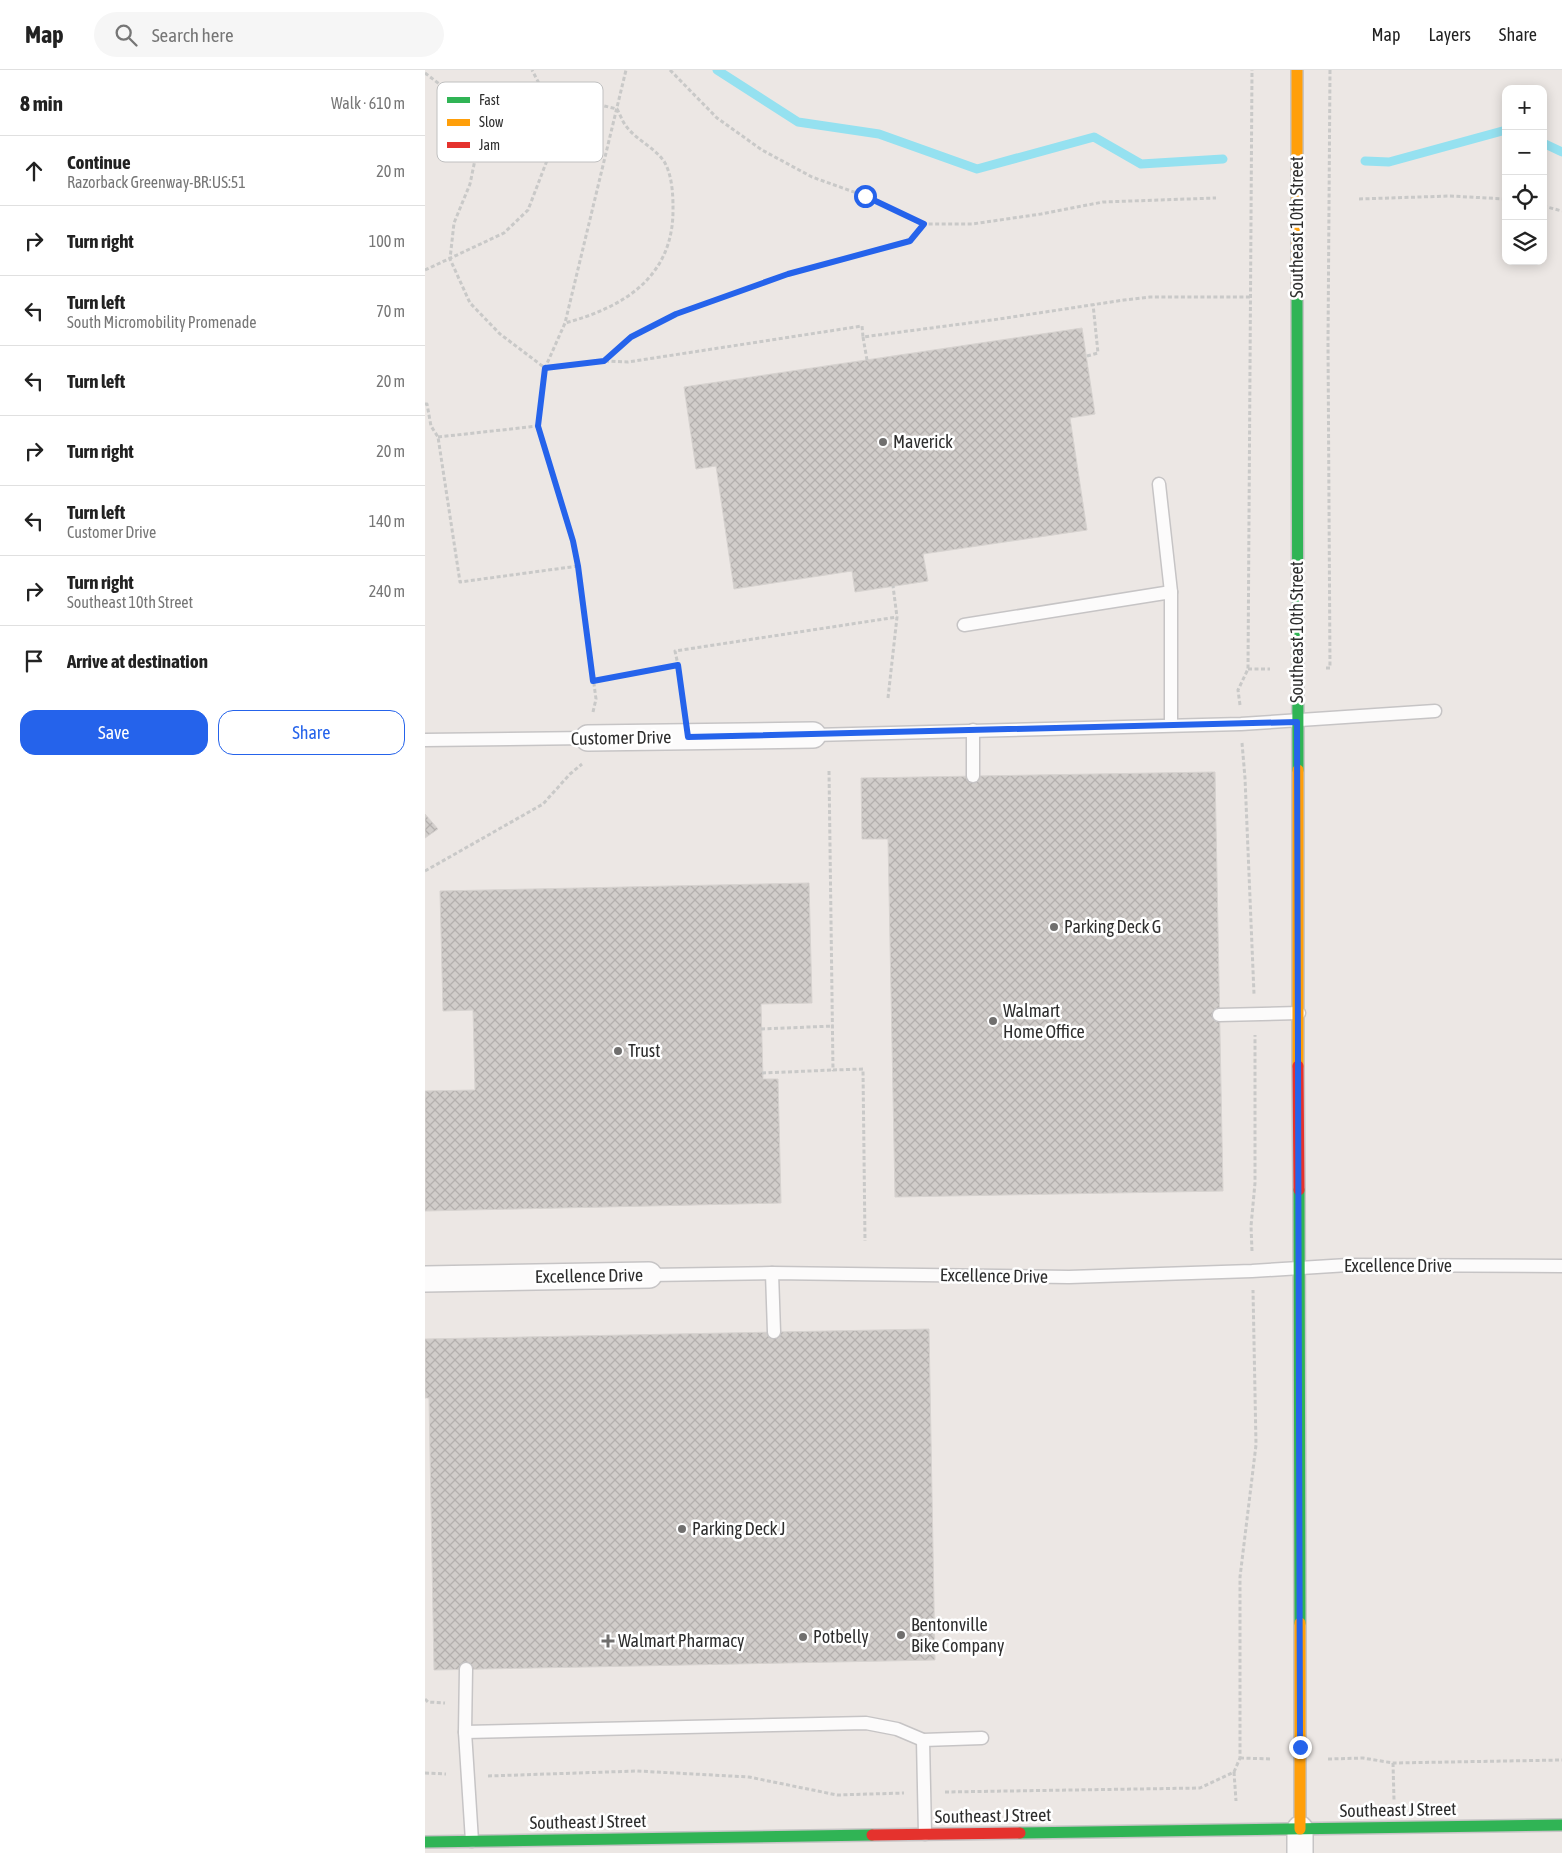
<!DOCTYPE html>
<html lang="en">
<head>
<meta charset="utf-8">
<style>
  body { margin:0; font-family:"Asap Condensed",sans-serif; background:#f6f6f6; color:#222 }
  .controls { position:absolute; right:15px; top:15px; display:grid; overflow:hidden; border-radius:10px; box-shadow:0 2px 12px #0003 }
  .controls button { width:45px; height:45px; display:grid; place-items:center; padding:0; border:0; border-bottom:1px solid #e0e0e0; background:#fff; color:#222; font:25px sans-serif }
  .stop { position:absolute; width:15px; height:15px; margin:-11px; border:4px solid #2563eb; border-radius:50%; background:#fff }
  .stop.end { background:#2563eb; border-color:#fff; box-shadow:0 1px 5px #0008 }
  .list { margin:0; padding:0; list-style:none }
  h2 { display:flex; justify-content:space-between; align-items:center; height:65px; margin:0; padding:0 20px; font-size:21px }
  h2 small { font-size:16px; font-weight:400; color:#767676 }
  .list li { display:grid; grid-template-columns:32px 1fr auto; gap:15px; align-items:center; box-sizing:border-box; height:70px; padding:0 20px; border-top:1px solid #e0e0e0 }
  .list b { display:block; font-size:19px; white-space:nowrap }
  .list p { margin:0; font-size:16px; white-space:nowrap; color:#767676 }
  .list em { font-size:16px; font-style:normal; color:#767676 }
  .actions { display:flex; gap:10px; padding:15px 20px }
  .actions a { flex:1; padding:11px 0; border:1px solid #2563eb; border-radius:15px; text-align:center; font-size:18px; color:#2563eb }
  .actions .main { background:#2563eb; color:#fff }
  .icon { flex:none; width:28px; height:28px; fill:none; stroke:currentColor; stroke-width:2; stroke-linecap:round; stroke-linejoin:round }
  .map { position:relative; flex:none; width:1137px; height:1783px; overflow:hidden }
  header { display:flex; align-items:center; gap:30px; box-sizing:border-box; height:70px; padding:0 25px; background:#fff; border-bottom:1px solid #e0e0e0 }
  header strong { font-size:24px }
  nav { display:flex; gap:28px; margin-inline-start:auto; font-size:18px }
  .search { width:350px; height:45px; background:#f6f6f6; display:flex; align-items:center; gap:12px; box-sizing:border-box; padding:0 18px; border-radius:28px; color:#767676; font-size:19px }
  main { display:flex }
  aside { flex:1; background:#fff }
  .map>svg:first-child { display:block }
</style>
</head>
<body>
<header>
<strong>Map</strong>
<div class="search"><svg class="icon" aria-label="search" viewBox="0 0 24 24"><circle cx="10" cy="10" r="6"/><path d="M15 15l6 6"/></svg>Search here</div>
<nav><a>Map</a><a>Layers</a><a>Share</a></nav>
</header>
<main>
<aside>
<h2>8 min<small>Walk · 610 m</small></h2>
<ul class="list">
<li><svg class="icon" aria-label="ahead" viewBox="0 0 24 24"><path d="M12 20V5M6 11l6-6 6 6"/></svg><div><b>Continue</b><p>Razorback Greenway-BR:US:51</p></div><em>20 m</em></li>
<li><svg class="icon" aria-label="right" viewBox="0 0 24 24"><path d="M7 20v-9h11M14 6l5 5-5 5"/></svg><div><b>Turn right</b></div><em>100 m</em></li>
<li><svg class="icon" aria-label="left" viewBox="0 0 24 24"><path d="M17 20v-9H6M10 6l-5 5 5 5"/></svg><div><b>Turn left</b><p>South Micromobility Promenade</p></div><em>70 m</em></li>
<li><svg class="icon" aria-label="left" viewBox="0 0 24 24"><path d="M17 20v-9H6M10 6l-5 5 5 5"/></svg><div><b>Turn left</b></div><em>20 m</em></li>
<li><svg class="icon" aria-label="right" viewBox="0 0 24 24"><path d="M7 20v-9h11M14 6l5 5-5 5"/></svg><div><b>Turn right</b></div><em>20 m</em></li>
<li><svg class="icon" aria-label="left" viewBox="0 0 24 24"><path d="M17 20v-9H6M10 6l-5 5 5 5"/></svg><div><b>Turn left</b><p>Customer Drive</p></div><em>140 m</em></li>
<li><svg class="icon" aria-label="right" viewBox="0 0 24 24"><path d="M7 20v-9h11M14 6l5 5-5 5"/></svg><div><b>Turn right</b><p>Southeast 10th Street</p></div><em>240 m</em></li>
<li><svg class="icon" aria-label="arrive" viewBox="0 0 24 24"><path d="M6 21V4h12l-3 4 3 4H6"/></svg><div><b>Arrive at destination</b></div></li>
</ul>
<div class="actions"><a class="main">Save</a><a>Share</a></div>
</aside>
<div class="map">
<svg width="1137" height="1783" viewBox="0 0 1137 1783">
  <defs>
    <pattern id="building-cross-hatch" width="8" height="8" patternUnits="userSpaceOnUse" patternTransform="scale(1.25)"><rect width="8" height="8" fill="#d1cdca"/><path d="M0 0l8 8M0 8l8-8" fill="none" stroke="#b4b0ae"/></pattern>
  </defs>
  <rect width="100%" height="100%" fill="#ece7e4"/>
  <g fill="none" stroke-linecap="round" stroke-linejoin="round">
    <!-- stream -->
    <g stroke="#95e1f0" stroke-width="9">
      <path d="M292 0 373 52 454 64 552 99 669 67 716 94 798 89"/>
      <path d="M1118 73 1137 82"/>
      <path d="M940 91 964 92 1081 60"/>
    </g>
  </g>
  <!-- building -->
  <g fill="url(#building-cross-hatch)" stroke="#d7d3d0">
    <path d="M657 258 670 344 645 348 662 460 498 484 503 511 430 522 427 501 309 519 291 396 271 399 259 317Z"/>
    <path d="M790 702 798 1121 470 1127 463 769H437L436 708Z"/>
    <path d="M0 744 13 759 0 768Z"/>
    <path d="M384 813 387 933 336 934 338 1009H353L356 1133 0 1141V1021L50 1020 48 940 18 941 15 821Z"/>
    <path d="M504 1259 510 1590 9 1600 4 1328H0V1269Z"/>
  </g>
  <g fill="none" stroke-linecap="round" stroke-linejoin="round">
    <defs>
      <g id="lane">
        <path d="M734 414 746 522"/>
        <path d="M539 555 746 522V655"/>
        <path d="M548 660V706"/>
        <path d="M388 665 816 654 1010 641"/>
        <path d="M0 670 163 668"/>
        <path d="M794 945 874 943"/>
        <path d="M347 1203 349 1262"/>
        <path d="M224 1205 347 1203 644 1207 827 1201 923 1195 1137 1196"/>
        <path d="M41 1599 40 1662 47 1771"/>
        <path d="M40 1662 441 1653 472 1659 498 1670 557 1668"/>
        <path d="M498 1670 500 1764"/>
      </g>
      <g id="street">
        <path d="M163 668 388 665"/>
        <path d="M0 1209 224 1205"/>
        <path d="M875 1783V1759"/>
      </g>
      <g id="fast">
        <path d="M872 217 873 700"/>
        <path d="M874 1120 875 1553"/>
        <path d="M595 1763 1137 1755"/>
        <path d="M0 1772 447 1765"/>
      </g>
      <g id="slow">
        <path d="M872 217V0"/>
        <path d="M873 700V996"/>
        <path d="M875 1553V1759"/>
      </g>
      <g id="jam">
        <path d="M873 996 874 1120"/>
        <path d="M447 1765 595 1763"/>
      </g>
    </defs>
    <!-- lane casing -->
    <use href="#lane" stroke="#c6c4c5" stroke-width="15"/>
    <!-- street casing -->
    <use href="#street" stroke="#c6c4c5" stroke-width="28"/>
    <!-- fast casing -->
    <use href="#fast" stroke="#c6c4c5" stroke-width="14"/>
    <!-- slow casing -->
    <use href="#slow" stroke="#c6c4c5" stroke-width="14"/>
    <!-- jam casing -->
    <use href="#jam" stroke="#c6c4c5" stroke-width="14"/>
    <!-- path -->
    <g stroke="#c9c9c8" stroke-width="3" stroke-dasharray="4 2.5" stroke-linecap="butt">
      <path d="M245 0 292 48 337 80 387 107 440 126 499 154H547L616 144 678 132 791 128"/>
      <path d="M0 3 30 26 46 52 52 80 45 114 29 153 25 189 45 233 75 264 120 298 179 291 206 267 251 244 363 204 485 171 499 154"/>
      <path d="M126 80 155 72 156 61 154 40 163 32 192 39C195 44 197 51 201 56 211 70 231 78 240 93 247 106 248 124 248 138 249 206 200 237 140 253"/>
      <path d="M934 129 1025 126 1081 129"/>
      <path d="M1118 136 1137 141"/>
      <path d="M0 200 79 163 103 140 126 80 120 25 107 0"/>
      <path d="M438 267 442 290"/>
      <path d="M662 286 673 283 668 234"/>
      <path d="M180 291 203 292 437 256 438 267 574 249 699 230 725 227H826"/>
      <path d="M0 334H2L6 356 13 367 35 512 153 496"/>
      <path d="M13 367 113 356"/>
      <path d="M253 595 259 639"/>
      <path d="M901 598H905L903 273 905 0"/>
      <path d="M823 599H845"/>
      <path d="M168 611 253 595 250 581 472 547"/>
      <path d="M463 628 472 547 468 516"/>
      <path d="M815 635 813 620 823 599 827 0"/>
      <path d="M168 642 171 629 153 496 148 471 113 356 120 298 140 253 201 0"/>
      <path d="M817 673 820 708 829 924"/>
      <path d="M404 701 408 1000 438 999 440 1171"/>
      <path d="M0 801 118 734 145 704 157 694"/>
      <path d="M336 959 408 956"/>
      <path d="M337 1003 408 1000"/>
      <path d="M827 1181 826 1156 830 1113V965"/>
      <path d="M0 1629 3 1632 20 1633"/>
      <path d="M815 1688 847 1689"/>
      <path d="M903 1689 938 1688 968 1693 1137 1690"/>
      <path d="M968 1693 969 1730"/>
      <path d="M809 1702 811 1731"/>
      <path d="M0 1703 21 1704"/>
      <path d="M63 1706 212 1701 324 1707 412 1725 479 1723"/>
      <path d="M520 1722 775 1718 809 1702 815 1688V1507L831 1375 828 1220"/>
    </g>
    <!-- lane -->
    <use href="#lane" stroke="#fcfbfb" stroke-width="12"/>
    <!-- street -->
    <use href="#street" stroke="#fcfbfb" stroke-width="25"/>
    <!-- fast -->
    <use href="#fast" stroke="#30b455" stroke-width="11"/>
    <!-- slow -->
    <use href="#slow" stroke="#ff9f0a" stroke-width="11"/>
    <!-- jam -->
    <use href="#jam" stroke="#e5322d" stroke-width="11"/>
  </g>
  <g fill="none" stroke-linecap="round" stroke-linejoin="round">
    <!-- route -->
    <path stroke="#2563eb" stroke-width="6" d="M440 126 499 154 485 171 363 204 251 244 206 267 179 291 120 298 113 356 148 471 153 496 168 611 253 595 263 667 872 652 875 1677"/>
  </g>
  <!-- markers -->
  <g fill="#706f6e" stroke="#fff" stroke-width="2">
    <circle cx="458" cy="372" r="5"/>
    <circle cx="629" cy="857" r="5"/>
    <circle cx="568" cy="951" r="5"/>
    <circle cx="193" cy="981" r="5"/>
    <circle cx="257" cy="1459" r="5"/>
    <circle cx="476" cy="1565" r="5"/>
    <circle cx="378" cy="1567" r="5"/>
    <path d="M180.5 1563.5h5v5h5v5h-5v5h-5v-5h-5v-5h5z"/>
  </g>
  <g text-anchor="middle" stroke-width="5" stroke-linejoin="round" paint-order="stroke">
    <!-- street labels -->
    <g font-size="18" fill="#2e2e2e" stroke="#fff">
      <text transform="translate(872 157) rotate(-90)" y="6">Southeast 10th Street</text>
      <text transform="translate(872 562) rotate(-90)" y="6">Southeast 10th Street</text>
      <text transform="translate(196 668) rotate(-1)" y="6">Customer Drive</text>
      <text x="973" y="1202">Excellence Drive</text>
      <text transform="translate(164 1206) rotate(-1)" y="6">Excellence Drive</text>
      <text transform="translate(569 1206) rotate(1)" y="6">Excellence Drive</text>
      <text transform="translate(973 1740) rotate(-1)" y="6">Southeast J Street</text>
      <text transform="translate(568 1746) rotate(-1)" y="6">Southeast J Street</text>
      <text transform="translate(163 1752) rotate(-1)" y="6">Southeast J Street</text>
    </g>
    <!-- poi labels -->
    <g font-size="18" fill="#2e2e2e" stroke="#fff" text-anchor="start">
      <text x="468" y="378">Maverick</text>
      <text x="639" y="863">Parking Deck G</text>
      <text x="578" y="947">Walmart<tspan x="578" dy="21">Home Office</tspan></text>
      <text x="203" y="987">Trust</text>
      <text x="267" y="1465">Parking Deck J</text>
      <text x="486" y="1561">Bentonville<tspan x="486" dy="21">Bike Company</tspan></text>
      <text x="388" y="1573">Potbelly</text>
      <text x="193" y="1577">Walmart Pharmacy</text>
    </g>
  </g>
  <!-- legend -->
  <rect x="12" y="12" width="166" height="80" rx="8" fill="#fff" stroke="#c0c0c0" stroke-width="1"/>
  <rect x="22" y="27" width="23" height="6" fill="#30b455"/>
  <rect x="22" y="49" width="23" height="7" fill="#ff9f0a"/>
  <rect x="22" y="72" width="23" height="6" fill="#e5322d"/>
  <g font-size="14" fill="#2e2e2e">
    <text x="54" y="35">Fast</text>
    <text x="54" y="57">Slow</text>
    <text x="54" y="80">Jam</text>
  </g>
</svg>
<div class="controls">
<button>+</button>
<button>−</button>
<button><svg class="icon" aria-label="locate" viewBox="0 0 24 24"><circle cx="12" cy="12" r="6"/><path d="M12 2v4M12 18v4M2 12h4M18 12h4"/></svg></button>
<button><svg class="icon" aria-label="layers" viewBox="0 0 24 24"><path d="M12 4l9 5-9 5-9-5zM3 14l9 5 9-5"/></svg></button>
</div>
<div class="stop" style="left:440px;top:126px"></div>
<div class="stop end" style="left:875px;top:1677px"></div>
</div>
</main>
</body>
</html>
